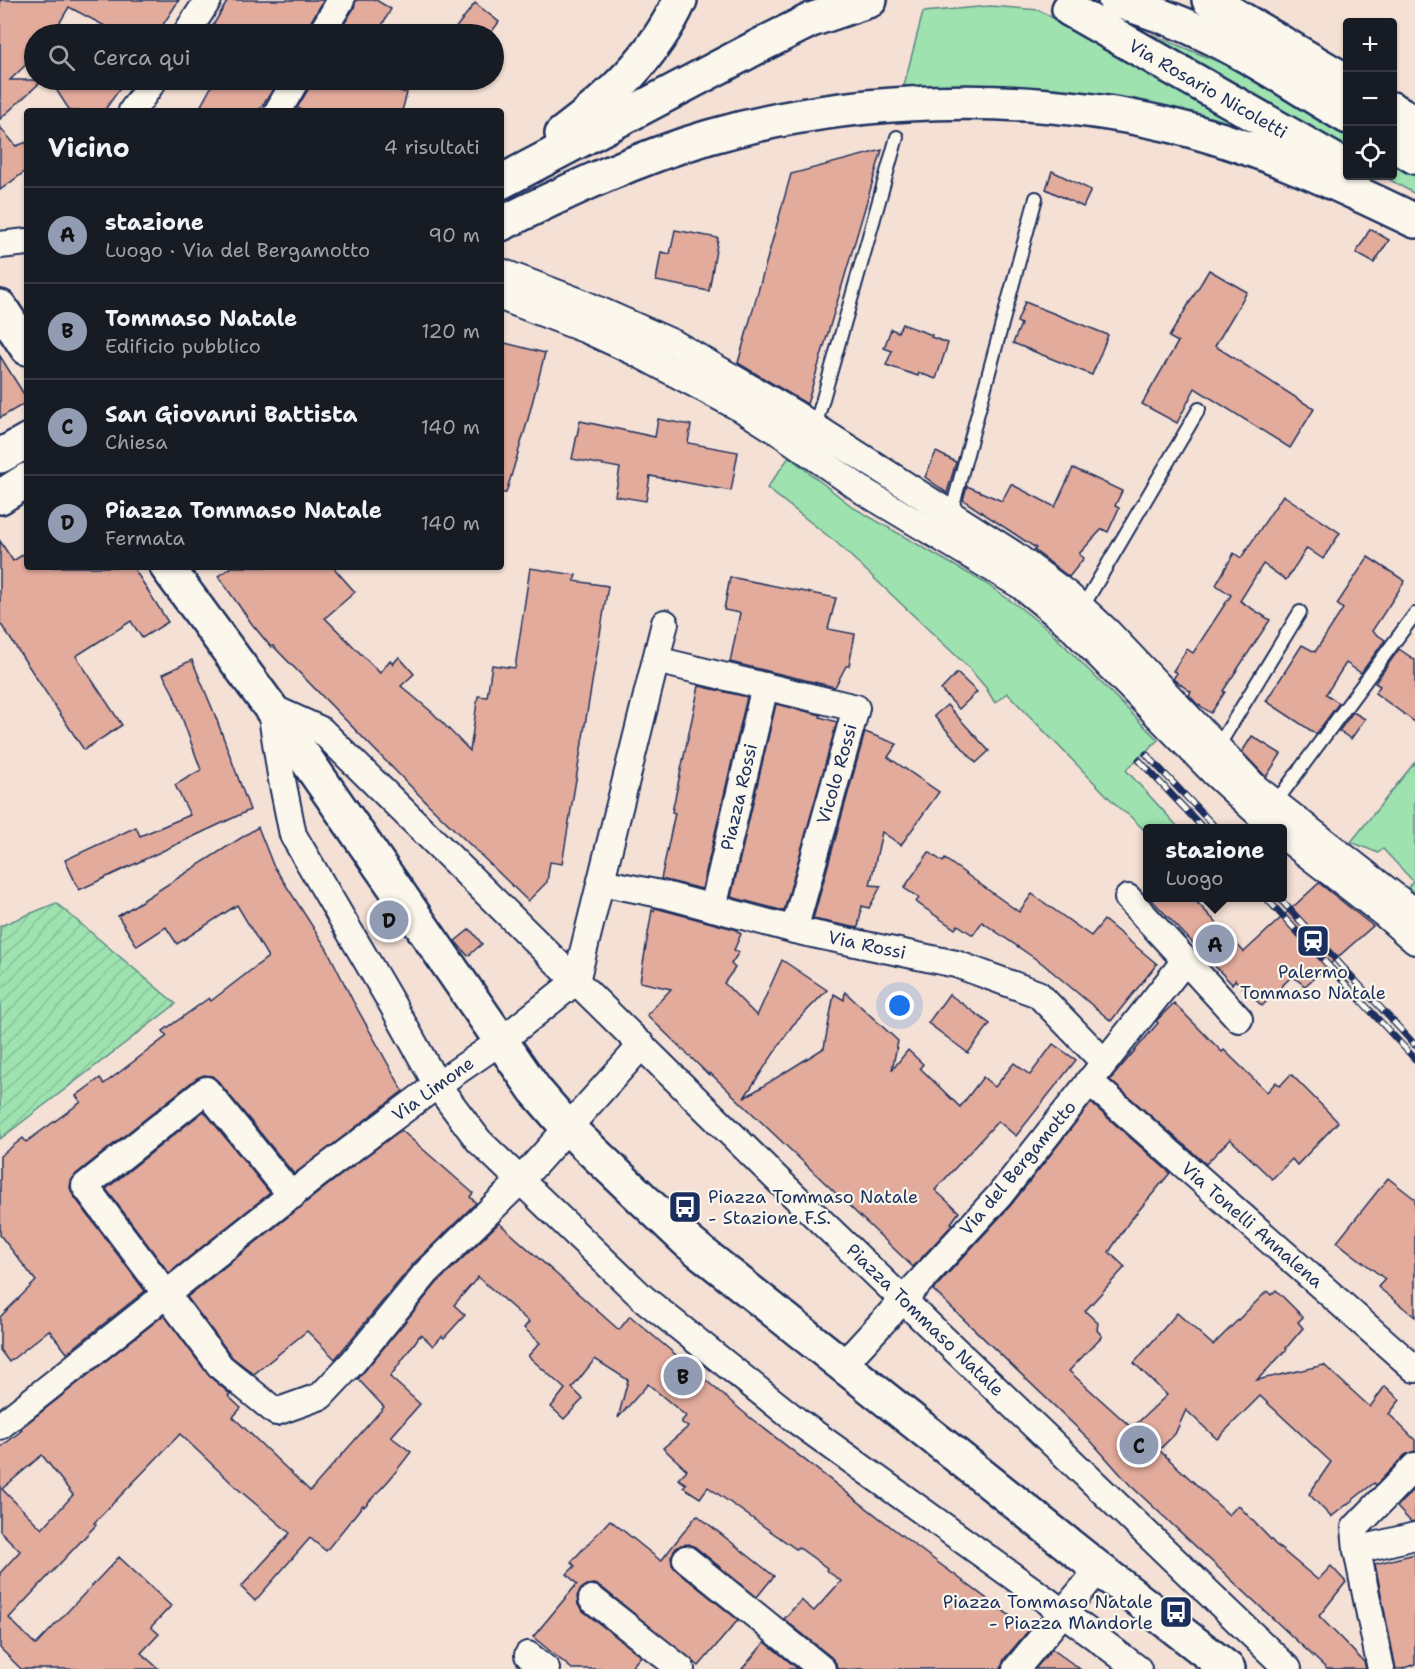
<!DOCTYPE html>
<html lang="it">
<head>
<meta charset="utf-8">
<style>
  body { margin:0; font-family:"Shantell Sans",sans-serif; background:#242831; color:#f1f3f6 }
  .controls { position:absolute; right:18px; top:18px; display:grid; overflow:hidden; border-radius:6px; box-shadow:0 2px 4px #0004 }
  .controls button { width:54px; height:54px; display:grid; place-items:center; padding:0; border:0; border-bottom:2px solid #363941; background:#171b24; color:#f1f3f6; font:30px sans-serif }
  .you { position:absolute; left:900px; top:1006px; width:21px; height:21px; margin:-15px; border:4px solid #fff; border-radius:50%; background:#1a73e8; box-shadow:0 0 0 9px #1a73e833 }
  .badge { display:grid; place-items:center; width:39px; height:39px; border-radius:50%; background:#919bb2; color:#111; font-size:20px; font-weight:700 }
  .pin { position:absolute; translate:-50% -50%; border:3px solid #fff; box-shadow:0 2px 6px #0006 }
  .popup { position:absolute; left:1143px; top:824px; width:144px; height:78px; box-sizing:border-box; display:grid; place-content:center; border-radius:6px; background:#171b24; filter:drop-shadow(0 2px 4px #0005); font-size:20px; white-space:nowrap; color:#9ea1a6 }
  .popup b { font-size:22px; color:#f1f3f6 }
  .popup::after { content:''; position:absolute; left:50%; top:100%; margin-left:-12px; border:12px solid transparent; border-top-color:#171b24 }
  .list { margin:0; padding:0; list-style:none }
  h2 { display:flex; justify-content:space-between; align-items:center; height:78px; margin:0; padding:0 24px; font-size:26px }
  h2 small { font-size:20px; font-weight:400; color:#9ea1a6 }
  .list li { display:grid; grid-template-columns:39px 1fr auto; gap:18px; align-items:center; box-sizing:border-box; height:96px; padding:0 24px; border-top:2px solid #363941 }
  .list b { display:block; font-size:22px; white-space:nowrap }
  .list p { margin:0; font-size:20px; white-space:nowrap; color:#9ea1a6 }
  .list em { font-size:20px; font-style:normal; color:#9ea1a6 }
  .icon { flex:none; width:33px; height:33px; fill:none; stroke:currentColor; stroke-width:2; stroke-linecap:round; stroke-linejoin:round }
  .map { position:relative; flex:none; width:1415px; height:1669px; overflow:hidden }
  .search { position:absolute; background:#171b24; box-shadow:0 2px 4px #0004; left:24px; top:24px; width:480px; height:66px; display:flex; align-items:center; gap:15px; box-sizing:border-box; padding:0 21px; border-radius:33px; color:#9ea1a6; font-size:22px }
  .panel { position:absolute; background:#171b24; box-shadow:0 2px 4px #0004; left:24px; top:108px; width:480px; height:462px; border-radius:6px }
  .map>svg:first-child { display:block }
</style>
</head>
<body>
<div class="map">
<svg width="1415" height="1669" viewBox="0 0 1415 1669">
  <defs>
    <pattern id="garden-furrows" width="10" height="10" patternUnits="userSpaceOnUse" patternTransform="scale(1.5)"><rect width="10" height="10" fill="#9de2af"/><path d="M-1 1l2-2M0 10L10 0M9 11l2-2" fill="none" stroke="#87c299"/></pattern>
  </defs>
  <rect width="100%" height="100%" fill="#f4e0d4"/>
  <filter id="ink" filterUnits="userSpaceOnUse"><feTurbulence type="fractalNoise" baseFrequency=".0167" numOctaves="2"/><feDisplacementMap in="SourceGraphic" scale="12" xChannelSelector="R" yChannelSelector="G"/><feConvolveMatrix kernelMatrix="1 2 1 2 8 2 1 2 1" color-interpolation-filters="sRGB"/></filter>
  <g filter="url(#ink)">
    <!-- grass -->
    <g fill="#9de2af" stroke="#5c8886" stroke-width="1.5">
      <path d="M990 6 1039 10 1286 150 903 89 923 12Z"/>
      <path d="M1153 35 1226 65 1347 134V154L1157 45Z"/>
      <path d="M1393 160 1415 173V194L1383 176H1392Z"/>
      <path d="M789 457 854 508 985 583 1018 606 1050 631 1158 740 1126 770 1179 828H1148L1147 833 1130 816 1121 810 1007 693 995 703 986 688 969 668 837 543 767 488Z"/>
      <path d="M1415 762V893L1408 888 1413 881 1383 849 1378 853 1351 842Z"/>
    </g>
    <!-- garden -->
    <path fill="url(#garden-furrows)" stroke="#5c8886" stroke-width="1.5" d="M56 903 176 1004 0 1139V926Z"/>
    <!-- building -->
    <g fill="#e3ab9c" stroke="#1b2f5e" stroke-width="1.5" fill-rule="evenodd">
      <path d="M0 0H179L157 34H120L69 7 53 34H34V57L10 80H43L0 119Z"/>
      <path d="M228 0H324L308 26 306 34H208Z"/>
      <path d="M356 0H376L391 9 377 34H338L354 8Z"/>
      <path d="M475 3 499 22 490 34H451Z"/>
      <path d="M50 80H126L104 111H70Z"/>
      <path d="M215 80H279L259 111H198Z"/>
      <path d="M311 80H357L407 93 402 111H304L297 108 309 88Z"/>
      <path d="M0 127 16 146 27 142V170L0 190Z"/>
      <path d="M882 150 807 404 738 363 791 174Z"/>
      <path d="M1052 171 1091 190 1083 207 1046 189Z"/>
      <path d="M1370 229 1389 240 1374 263 1356 253Z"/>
      <path d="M675 230 718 238 709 291 656 281 661 252 670 254Z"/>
      <path d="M1209 270 1247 292 1215 346 1314 409 1290 448 1195 388 1177 423 1142 404 1178 342 1169 337Z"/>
      <path d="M1025 302 1108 335 1092 375 1013 343 1021 324 1017 322Z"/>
      <path d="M902 324 932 335 931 337 948 343 936 379 919 373 918 376 886 365 892 351 884 348 891 329 898 332Z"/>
      <path d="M505 343 545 353 527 423 506 493H501V359Z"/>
      <path d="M0 356 27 399V402L0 418Z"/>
      <path d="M658 419 691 425 688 443 738 452 731 491 650 476 646 501 615 496 620 468 572 459 580 421 655 437Z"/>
      <path d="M936 452 956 462 947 493 925 477Z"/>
      <path d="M1073 468 1122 491 1115 506 1119 508 1108 532 1102 529 1079 554 1084 558 1069 577 1034 550 1036 548 963 500 967 486 1002 501 1011 484 1055 507Z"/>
      <path d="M1283 495 1340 533 1323 559 1307 548 1286 580 1263 564 1240 601 1270 620 1223 691 1225 692 1211 713 1196 703 1189 695 1191 692 1173 679 1177 673 1173 671 1187 649 1193 653 1231 595 1216 585 1234 553 1241 558Z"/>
      <path d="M0 541 13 561 27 552V567H133L168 622 142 638 131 621 76 656 122 725 84 750 0 623Z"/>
      <path d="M1368 557 1405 581 1372 631 1385 640 1361 673 1346 663 1326 694 1339 703 1316 734 1266 701 1302 645 1315 652 1343 609 1337 604Z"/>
      <path d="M232 567H333L355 592 325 618 380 673 390 660 393 664 399 657 414 674 401 686 433 713 470 751 478 696 487 697 492 665 515 668 530 568 576 575 574 581 608 586 562 864 550 862 547 882 528 901 427 803 273 646 271 647 252 624 218 576Z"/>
      <path d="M730 577 836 598 828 629 855 634 849 666H846L835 687 730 662 740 613 724 610Z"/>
      <path d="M1399 649 1415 660V722L1375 693 1380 686 1375 683Z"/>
      <path d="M192 660 215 715 250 810 79 890 65 860 136 827 140 836 190 815 175 785 201 770 173 693 163 674Z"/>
      <path d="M957 673 977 692 959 709 941 690Z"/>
      <path d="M699 686 747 697 702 889 661 879 675 813 672 812Z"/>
      <path d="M776 704 821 715 820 717 837 722 784 911 731 897Z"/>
      <path d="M947 705 989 751 976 763 934 716Z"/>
      <path d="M1353 712 1365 719 1351 739 1339 731Z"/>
      <path d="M865 732 897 744 888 757 939 792 901 845 882 832 870 885 881 886 869 908 862 906 858 928 813 919Z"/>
      <path d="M1252 736 1281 754 1266 777 1242 752Z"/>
      <path d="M258 827 273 865 327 949 353 1001 403 1091 294 1174 218 1081 212 1076 204 1075 197 1078 76 1174 71 1181 70 1188 73 1195 145 1291 67 1353 49 1330 9 1362 0 1350V1317L36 1281 0 1235V1156L23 1138 26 1142 81 1102 76 1096 100 1078 104 1084 167 1036 163 1031 209 998 211 1001 268 957 237 905 177 944 166 927 137 946 118 916Z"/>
      <path d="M929 852 943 862 945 859 1019 912 1032 894 1091 936 1104 920 1157 964 1111 1021 1043 964 982 922 973 935 958 925 955 929 916 902 919 898 904 888Z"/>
      <path d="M1319 883 1373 926 1305 986 1292 976 1262 1006 1235 980 1232 984 1149 897H1192L1244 952Z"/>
      <path d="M655 908 734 929 741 934 734 950 739 952 731 964 735 968 724 983 757 1016 782 960 827 990 792 1026 744 1098 824 1048 834 994 844 1000 845 992 898 1041 892 1070 908 1050 923 1064 920 1068 960 1107 983 1077 995 1087 1014 1063 1030 1075 1053 1044 1076 1060 1016 1136 998 1121 935 1190 959 1212 951 1223 953 1224 913 1267 710 1073 709 1075 647 1015 671 989 640 982 652 910 654 911Z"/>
      <path d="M470 929 482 944 468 956 455 941Z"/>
      <path d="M949 994 990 1024 968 1053 928 1023Z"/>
      <path d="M1174 1003 1222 1052 1224 1050 1267 1092 1276 1082 1280 1086 1291 1074 1338 1122 1297 1165 1292 1159 1272 1179 1230 1139 1206 1164 1110 1080 1158 1023 1156 1021Z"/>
      <path d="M1091 1103 1170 1173 1129 1222 1109 1252 1125 1267 1085 1311 1098 1323 1097 1330 1102 1336 1069 1371 1132 1428 1167 1395 1134 1363 1177 1313 1213 1345 1267 1291 1271 1295 1276 1290 1303 1317 1298 1322 1303 1328 1286 1348 1287 1349 1257 1380 1324 1365 1370 1407 1385 1386 1400 1400 1389 1414 1415 1440V1451L1405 1455 1376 1485 1374 1483 1331 1517 1309 1494 1331 1462 1260 1396 1217 1439 1186 1410 1175 1434 1159 1450 1229 1515 1238 1505 1275 1544 1318 1580 1331 1566 1346 1582 1319 1616 1364 1662 1366 1669H1327L1130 1485 1090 1440 933 1290 1011 1205Z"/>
      <path d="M204 1111 270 1193 169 1273 106 1189Z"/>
      <path d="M401 1130 473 1193 470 1197 476 1203 414 1263 335 1359 307 1331 254 1374 232 1357 187 1297 328 1185Z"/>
      <path d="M1388 1178 1415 1199V1317L1378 1287 1385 1279 1337 1242Z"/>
      <path d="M499 1223 619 1330 630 1316 748 1416 913 1544 1029 1630 1004 1659 1001 1669H837L836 1663 831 1657 784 1619 801 1600 814 1611 841 1581 826 1570 827 1568 798 1547 796 1549 708 1487 700 1498 683 1487 686 1484 678 1479 687 1470 663 1448 688 1427 681 1422 686 1416 648 1384 618 1418 628 1380 595 1359 572 1388 583 1399 564 1419 551 1407 565 1389 528 1356 540 1343 524 1328 529 1322 478 1277 454 1305 465 1315 444 1338 442 1336 433 1346 421 1334 390 1377 420 1404 391 1437 411 1452 390 1479 364 1507 363 1505 326 1551 310 1538 255 1601 241 1587 290 1533 238 1489 180 1434 94 1523 96 1525 9 1618 36 1645 119 1557 171 1606 151 1627 159 1634 141 1653 159 1669H21L0 1648V1573L20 1551 0 1531V1448L22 1430 21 1428 164 1315 209 1376 230 1394 228 1396 241 1408 233 1417 310 1491 384 1407 358 1379 437 1283ZM42 1455 73 1495 42 1529 2 1489Z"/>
      <path d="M1415 1488V1521L1411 1522 1397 1507Z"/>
      <path d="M697 1515 774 1576 757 1597 695 1547 689 1544 681 1545 675 1549 671 1557 672 1565 676 1570 738 1620 699 1666 601 1587 595 1584 587 1585 581 1589 577 1596 578 1605 583 1611 641 1656 630 1669H572L533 1637 577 1584 567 1574 575 1566 571 1562 610 1520 661 1561Z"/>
      <path d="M1415 1554V1664L1402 1669H1396L1375 1564Z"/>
      <path d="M765 1642 798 1669H742Z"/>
      <path d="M1052 1649 1080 1669H1035Z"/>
    </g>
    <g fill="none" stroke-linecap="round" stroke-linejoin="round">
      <defs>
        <g id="lane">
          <path d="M815 427 897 137"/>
          <path d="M951 513 1036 198"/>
          <path d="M1082 608 1199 409"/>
          <path d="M1217 748 1300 612"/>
          <path d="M1275 803 1415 614"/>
        </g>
        <g id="street">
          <path d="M186 34 208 0"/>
          <path d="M321 34 341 0"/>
          <path d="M132 111 154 80"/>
          <path d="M278 111 296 80"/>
          <path d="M0 245 27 242"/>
          <path d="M501 272 580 302 675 344 793 413 1013 554 1068 595 1108 632 1256 788 1415 912"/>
          <path d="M501 297 587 330 635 352 744 410 782 434 865 492 1020 585 1068 624 1214 773 1274 828"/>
          <path d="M656 660 856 708 794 930"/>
          <path d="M270 707 321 730 780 1182 1288 1669"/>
          <path d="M271 710 281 775 293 835 392 1004 437 1085 479 1141 643 1298 797 1421 1046 1600 1138 1669"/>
          <path d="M1282 835 1384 914 1415 941"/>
          <path d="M601 882 665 895 803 932 956 964 1038 994 1104 1062"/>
          <path d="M1128 898 1239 1019"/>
          <path d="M713 908 765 686"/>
          <path d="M1089 1081 1415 1369"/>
          <path d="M292 1196 206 1090 85 1186 221 1367 276 1412 321 1396 353 1362 426 1273 520 1181 642 1045"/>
          <path d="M842 1366 999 1196 1184 962"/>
          <path d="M0 1426 319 1173 437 1085 501 1041 576 981 665 623"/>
          <path d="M1357 1550 1355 1528 1415 1466"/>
          <path d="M686 1559 822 1669"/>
          <path d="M592 1599 681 1669"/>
          <path d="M528 1655 546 1669"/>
          <path d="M1016 1669 1099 1569"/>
          <path d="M1381 1669 1357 1550 1415 1536"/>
        </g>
        <g id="secondary">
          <path d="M1209 0 1348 82"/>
          <path d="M1069 9 1348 168"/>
          <path d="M1392 109 1415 122"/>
          <path d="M0 307 27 348"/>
          <path d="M167 567 270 707 535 1090 568 1128 688 1242 1099 1569 1228 1669"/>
        </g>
        <g id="highway">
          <path d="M1115 0C1143 9 1170 18 1196 30 1249 54 1298 88 1348 117"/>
          <path d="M562 134C610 98 655 56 680 0"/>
          <path d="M1392 143 1415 157"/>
          <path d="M501 182 759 46 811 20 870 0"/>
          <path d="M501 224C567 191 637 158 709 137 851 96 1020 91 1165 124 1252 144 1335 182 1415 221"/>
          <path d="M0 456 27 441"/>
          <path d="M0 497 27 480"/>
        </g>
      </defs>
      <!-- lane casing -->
      <use href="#lane" stroke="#1b2f5e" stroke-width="16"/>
      <!-- street casing -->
      <use href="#street" stroke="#1b2f5e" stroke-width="30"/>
      <!-- secondary casing -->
      <use href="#secondary" stroke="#1b2f5e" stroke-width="38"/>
      <!-- highway casing -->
      <use href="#highway" stroke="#1b2f5e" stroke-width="38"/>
      <!-- lane -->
      <use href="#lane" stroke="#fbf7ec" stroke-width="12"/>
      <!-- street -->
      <use href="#street" stroke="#fbf7ec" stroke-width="26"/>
      <!-- secondary -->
      <use href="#secondary" stroke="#fbf7ec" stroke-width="33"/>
      <!-- highway -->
      <use href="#highway" stroke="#fbf7ec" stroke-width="33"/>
      <defs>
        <g id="rail">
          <path d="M1146 754 1216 828"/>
          <path d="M1139 760 1203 828"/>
          <path d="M1266 898 1415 1059"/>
          <path d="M1279 898 1415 1045"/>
        </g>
      </defs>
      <!-- rail casing -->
      <use href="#rail" stroke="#1b2f5e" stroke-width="7"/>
      <!-- rail -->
      <use href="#rail" stroke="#fbf7ec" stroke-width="4.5" stroke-dasharray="14" stroke-linecap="butt"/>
    </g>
  </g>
  <!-- icons -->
  <defs>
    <symbol id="station-square" viewBox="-11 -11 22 22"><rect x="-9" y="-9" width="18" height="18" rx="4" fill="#1b2f5e" stroke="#fbf7ec"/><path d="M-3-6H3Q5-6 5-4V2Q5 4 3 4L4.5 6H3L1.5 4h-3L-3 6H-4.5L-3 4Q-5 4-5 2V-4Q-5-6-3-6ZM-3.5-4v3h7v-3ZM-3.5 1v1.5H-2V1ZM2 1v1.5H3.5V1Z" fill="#fff"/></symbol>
    <symbol id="bus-square" viewBox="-11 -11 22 22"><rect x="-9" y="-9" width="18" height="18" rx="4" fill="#1b2f5e" stroke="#fbf7ec"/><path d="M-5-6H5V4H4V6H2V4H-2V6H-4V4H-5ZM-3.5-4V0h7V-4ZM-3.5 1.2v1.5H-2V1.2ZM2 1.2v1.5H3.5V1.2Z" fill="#fff"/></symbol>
  </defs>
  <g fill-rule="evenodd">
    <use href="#station-square" x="1294" y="922" width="38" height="38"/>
    <use href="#bus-square" x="666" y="1188" width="38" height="38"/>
    <use href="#bus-square" x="1157" y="1593" width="38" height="38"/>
  </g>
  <g text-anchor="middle" stroke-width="4.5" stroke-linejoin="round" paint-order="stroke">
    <!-- street labels -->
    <g font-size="18" fill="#1b2f5e" stroke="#fbf7ec">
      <text transform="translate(1208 89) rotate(30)" y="6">Via Rosario Nicoletti</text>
      <text transform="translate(837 774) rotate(-74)" y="6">Vicolo Rossi</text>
      <text transform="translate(739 797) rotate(-77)" y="6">Piazza Rossi</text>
      <text transform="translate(867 945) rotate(12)" y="6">Via Rossi</text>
      <text transform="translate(433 1089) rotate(-36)" y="6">Via Limone</text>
      <text transform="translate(1018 1168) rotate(-50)" y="6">Via del Bergamotto</text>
      <text transform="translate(1252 1225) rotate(41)" y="6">Via Tonelli Annalena</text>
      <text transform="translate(925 1320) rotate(44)" y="6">Piazza Tommaso Natale</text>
    </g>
    <!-- poi labels -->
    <g font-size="18" fill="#1b2f5e" stroke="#fbf7ec">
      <text x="1313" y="978">Palermo<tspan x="1313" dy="21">Tommaso Natale</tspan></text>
      <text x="708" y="1203" text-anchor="start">Piazza Tommaso Natale<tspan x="708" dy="21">- Stazione F.S.</tspan></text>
      <text x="1153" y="1608" text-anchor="end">Piazza Tommaso Natale<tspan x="1153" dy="21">- Piazza Mandorle</tspan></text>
    </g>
  </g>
</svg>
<div class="controls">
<button>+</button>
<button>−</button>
<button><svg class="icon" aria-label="locate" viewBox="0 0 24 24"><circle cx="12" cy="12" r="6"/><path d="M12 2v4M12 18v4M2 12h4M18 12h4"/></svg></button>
</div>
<div class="you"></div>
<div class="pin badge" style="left:1215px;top:944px">A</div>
<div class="popup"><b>stazione</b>Luogo</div>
<div class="pin badge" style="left:683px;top:1376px">B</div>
<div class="pin badge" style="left:1139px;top:1445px">C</div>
<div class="pin badge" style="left:389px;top:920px">D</div>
<div class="search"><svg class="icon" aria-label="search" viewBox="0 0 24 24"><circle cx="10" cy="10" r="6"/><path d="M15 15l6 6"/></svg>Cerca qui</div>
<section class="panel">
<h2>Vicino<small>4 risultati</small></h2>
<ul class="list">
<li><span class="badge">A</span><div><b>stazione</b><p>Luogo · Via del Bergamotto</p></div><em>90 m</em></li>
<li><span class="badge">B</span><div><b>Tommaso Natale</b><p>Edificio pubblico</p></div><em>120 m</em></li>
<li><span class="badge">C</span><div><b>San Giovanni Battista</b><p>Chiesa</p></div><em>140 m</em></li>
<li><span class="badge">D</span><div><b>Piazza Tommaso Natale</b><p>Fermata</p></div><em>140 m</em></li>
</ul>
</section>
</div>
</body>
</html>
